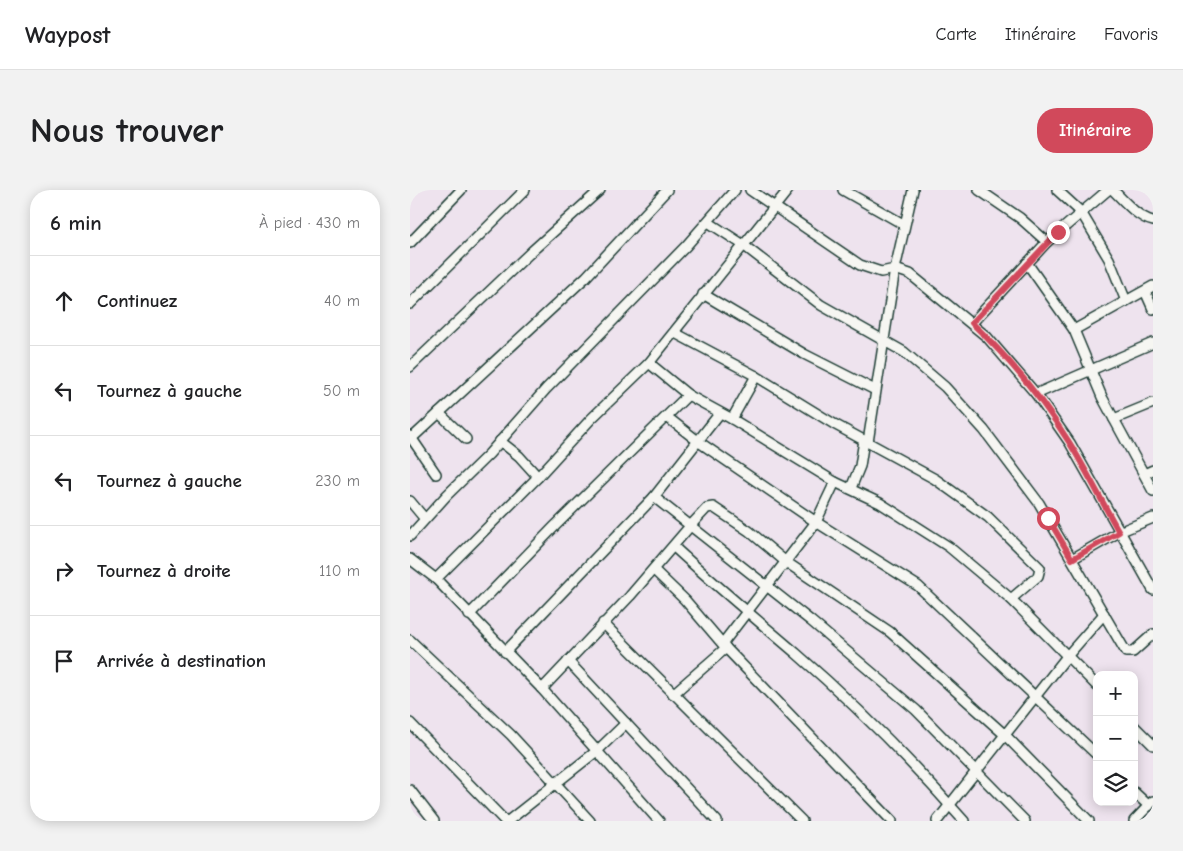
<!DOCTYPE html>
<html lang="fr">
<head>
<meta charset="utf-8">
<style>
  body { margin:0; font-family:"Comic Neue",sans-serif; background:#f2f2f2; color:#202124 }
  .controls { position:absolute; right:15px; bottom:15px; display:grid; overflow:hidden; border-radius:10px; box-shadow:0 2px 12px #0003 }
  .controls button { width:45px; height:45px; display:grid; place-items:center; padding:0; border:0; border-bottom:1px solid #e0e0e0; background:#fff; color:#202124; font:25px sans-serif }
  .stop { position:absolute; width:15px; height:15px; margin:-11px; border:4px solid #d1495b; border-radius:50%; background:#fff }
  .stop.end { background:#d1495b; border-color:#fff; box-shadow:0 1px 5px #0008 }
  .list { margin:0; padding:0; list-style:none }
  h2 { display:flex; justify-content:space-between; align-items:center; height:65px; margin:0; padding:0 20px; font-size:21px }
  h2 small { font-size:16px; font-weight:400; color:#757577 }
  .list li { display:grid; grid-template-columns:32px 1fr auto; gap:15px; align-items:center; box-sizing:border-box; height:90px; padding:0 20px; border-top:1px solid #e0e0e0 }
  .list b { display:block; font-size:19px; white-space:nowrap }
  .list em { font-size:16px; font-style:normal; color:#757577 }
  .icon { flex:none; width:28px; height:28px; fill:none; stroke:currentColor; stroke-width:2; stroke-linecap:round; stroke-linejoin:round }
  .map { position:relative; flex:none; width:743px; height:631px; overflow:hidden; border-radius:20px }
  header { display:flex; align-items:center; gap:30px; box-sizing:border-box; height:70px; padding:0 25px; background:#fff; border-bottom:1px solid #e0e0e0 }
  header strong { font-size:24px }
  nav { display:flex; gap:28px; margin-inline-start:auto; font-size:18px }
  .intro { display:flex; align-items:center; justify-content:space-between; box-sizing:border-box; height:120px; padding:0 30px }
  h1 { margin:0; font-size:35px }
  .button { padding:12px 22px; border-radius:20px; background:#d1495b; color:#fff; font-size:18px; font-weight:700 }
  main { display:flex; gap:30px; padding:0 30px }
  aside { flex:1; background:#fff; border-radius:20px; box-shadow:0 2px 12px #0003 }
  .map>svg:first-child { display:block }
</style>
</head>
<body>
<header>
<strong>Waypost</strong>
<nav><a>Carte</a><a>Itinéraire</a><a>Favoris</a></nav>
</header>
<div class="intro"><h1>Nous trouver</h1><a class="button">Itinéraire</a></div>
<main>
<aside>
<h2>6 min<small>À pied · 430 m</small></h2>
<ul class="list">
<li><svg class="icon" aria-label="ahead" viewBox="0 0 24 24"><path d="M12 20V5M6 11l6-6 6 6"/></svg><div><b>Continuez</b></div><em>40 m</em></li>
<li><svg class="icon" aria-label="left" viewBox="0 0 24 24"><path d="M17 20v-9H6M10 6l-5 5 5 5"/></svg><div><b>Tournez à gauche</b></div><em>50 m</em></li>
<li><svg class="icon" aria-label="left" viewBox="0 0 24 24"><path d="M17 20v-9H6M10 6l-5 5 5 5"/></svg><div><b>Tournez à gauche</b></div><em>230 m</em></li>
<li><svg class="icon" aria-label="right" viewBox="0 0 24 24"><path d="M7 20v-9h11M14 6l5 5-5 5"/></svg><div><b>Tournez à droite</b></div><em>110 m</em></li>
<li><svg class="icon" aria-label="arrive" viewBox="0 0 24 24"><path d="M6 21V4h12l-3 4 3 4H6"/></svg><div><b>Arrivée à destination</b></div></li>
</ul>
</aside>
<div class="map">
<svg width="743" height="631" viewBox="0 0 743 631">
  <rect width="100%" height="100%" fill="#eee3ee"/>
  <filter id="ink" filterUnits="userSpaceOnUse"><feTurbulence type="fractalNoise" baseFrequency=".02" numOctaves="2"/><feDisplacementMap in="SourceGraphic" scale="10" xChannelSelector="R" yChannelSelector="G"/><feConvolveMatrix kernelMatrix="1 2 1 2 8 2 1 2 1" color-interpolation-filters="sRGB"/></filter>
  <g filter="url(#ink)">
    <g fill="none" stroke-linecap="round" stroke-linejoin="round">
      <defs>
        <g id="minor">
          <path d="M340 0 450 75 471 82 485 79 500 84 577 147 626 204 660 253 743 400"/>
          <path d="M433 0 493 34"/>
          <path d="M569 0 610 28 637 52"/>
          <path d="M647 0 671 22 699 69 716 111"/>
          <path d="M703 0C714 11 727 27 743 31"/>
          <path d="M298 32 332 54 411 115 494 162 535 197 574 240 629 313 716 462H723L743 444"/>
          <path d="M0 53 51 0"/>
          <path d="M617 73 664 140 692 207 743 301"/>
          <path d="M735 101 743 119"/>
          <path d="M293 104 394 164 465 200"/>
          <path d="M0 114 115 0"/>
          <path d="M562 133 637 52 698 0"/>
          <path d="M664 140 743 96"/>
          <path d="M265 143 346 186 424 234 525 289 578 327 630 378 628 386 601 409"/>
          <path d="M239 173 278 205 322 229 425 292 470 313 539 357 601 409 687 496"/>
          <path d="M0 177 122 61 190 0"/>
          <path d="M626 204 743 153"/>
          <path d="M29 223 56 249"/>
          <path d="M257 227 289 252 406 332 508 396 687 565"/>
          <path d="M322 229 346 186"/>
          <path d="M704 229 743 213"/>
          <path d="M0 246 26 284"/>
          <path d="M2 248 176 87 257 0"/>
          <path d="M90 251 109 266 128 287"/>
          <path d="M458 252 485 79 503 0"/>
          <path d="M734 284 743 280"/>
          <path d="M441 298 450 276 454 250"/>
          <path d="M244 307 401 431 506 520 615 631"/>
          <path d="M0 311 15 329"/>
          <path d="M0 346 37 305 79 264 136 199 276 56 325 0"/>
          <path d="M264 357C304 394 346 429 387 464 446 515 502 572 554 631"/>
          <path d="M0 369 26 389 132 499 249 631"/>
          <path d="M662 369 709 342 743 328"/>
          <path d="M244 380 275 410 316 458 482 631"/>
          <path d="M26 389 128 287 181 229 239 173 378 0"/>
          <path d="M59 425 145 336 278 205"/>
          <path d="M193 433 392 631"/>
          <path d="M0 450 101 545 180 631"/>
          <path d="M313 453 406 332 425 292"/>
          <path d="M95 462 244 307 310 223"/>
          <path d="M158 471 307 631"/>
          <path d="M132 499 220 406 281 335 297 318 303 317 339 341 376 372 480 442 595 545 679 631"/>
          <path d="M263 504 316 458"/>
          <path d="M0 533 95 631"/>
          <path d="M724 536 743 555"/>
          <path d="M0 600 24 631"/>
          <path d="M724 602 739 616"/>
          <path d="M98 631 188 560 216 533"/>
          <path d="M527 631 658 465 694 424"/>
          <path d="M724 631 743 611"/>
        </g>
      </defs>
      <!-- minor casing -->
      <use href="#minor" stroke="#1f3d34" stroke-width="12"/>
      <!-- minor -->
      <use href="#minor" stroke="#f6f6f2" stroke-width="9"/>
    </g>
  </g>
  <g fill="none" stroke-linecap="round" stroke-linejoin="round" filter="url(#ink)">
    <!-- route -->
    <path stroke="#d1495b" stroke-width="6" d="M638 328 662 369 709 342C692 312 677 281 659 252 632 209 599 168 562 133L648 42"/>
  </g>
</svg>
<div class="controls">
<button>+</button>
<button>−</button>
<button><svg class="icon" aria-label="layers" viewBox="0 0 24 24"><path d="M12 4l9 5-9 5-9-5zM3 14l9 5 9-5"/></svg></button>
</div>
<div class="stop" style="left:638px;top:328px"></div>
<div class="stop end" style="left:648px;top:42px"></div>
</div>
</main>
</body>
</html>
